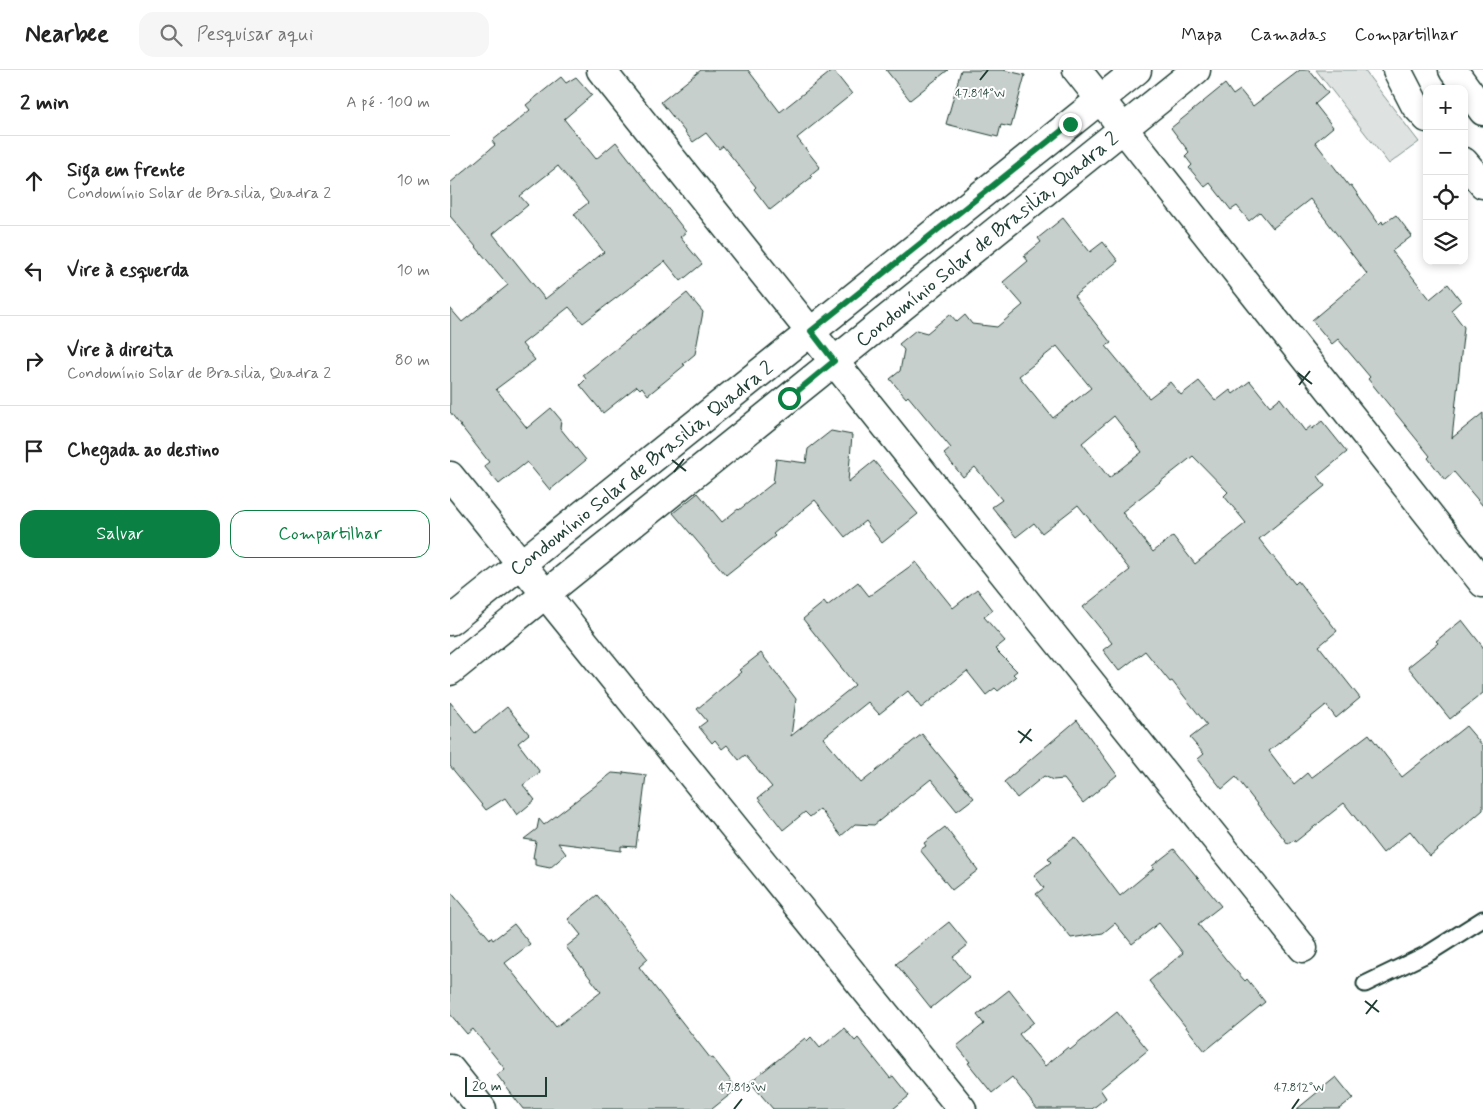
<!DOCTYPE html>
<html lang="pt">
<head>
<meta charset="utf-8">
<style>
  body { margin:0; font-family:Mynerve,sans-serif; background:#f6f6f6; color:#222 }
  .controls { position:absolute; right:15px; top:15px; display:grid; overflow:hidden; border-radius:10px; box-shadow:0 2px 8px #0003 }
  .controls button { width:45px; height:45px; display:grid; place-items:center; padding:0; border:0; border-bottom:1px solid #e0e0e0; background:#fff; color:#222; font:25px sans-serif }
  .scale { position:absolute; left:15px; bottom:12px; width:82px; box-sizing:border-box; padding-left:5px; border:2px solid #1f3d34; border-top:0; font-size:14px; line-height:18px; white-space:nowrap; color:#1f3d34; -webkit-text-stroke:4px #fff; paint-order:stroke }
  .stop { position:absolute; width:15px; height:15px; margin:-11px; border:4px solid #0b8043; border-radius:50%; background:#fff }
  .stop.end { background:#0b8043; border-color:#fff; box-shadow:0 1px 5px #0008 }
  .list { margin:0; padding:0; list-style:none }
  h2 { display:flex; justify-content:space-between; align-items:center; height:65px; margin:0; padding:0 20px; font-size:21px }
  h2 small { font-size:16px; font-weight:400; color:#767676 }
  .list li { display:grid; grid-template-columns:32px 1fr auto; gap:15px; align-items:center; box-sizing:border-box; height:90px; padding:0 20px; border-top:1px solid #e0e0e0 }
  .list b { display:block; font-size:19px; white-space:nowrap }
  .list p { margin:0; font-size:16px; white-space:nowrap; color:#767676 }
  .list em { font-size:16px; font-style:normal; color:#767676 }
  .actions { display:flex; gap:10px; padding:15px 20px }
  .actions a { flex:1; padding:11px 0; border:1px solid #0b8043; border-radius:15px; text-align:center; font-size:18px; color:#0b8043 }
  .actions .main { background:#0b8043; color:#fff }
  .icon { flex:none; width:28px; height:28px; fill:none; stroke:currentColor; stroke-width:2; stroke-linecap:round; stroke-linejoin:round }
  .map { position:relative; flex:none; width:1033px; height:1039px; overflow:hidden }
  header { display:flex; align-items:center; gap:30px; box-sizing:border-box; height:70px; padding:0 25px; background:#fff; border-bottom:1px solid #e0e0e0 }
  header strong { font-size:24px }
  nav { display:flex; gap:28px; margin-inline-start:auto; font-size:18px }
  .search { width:350px; height:45px; background:#f6f6f6; display:flex; align-items:center; gap:12px; box-sizing:border-box; padding:0 18px; border-radius:15px; color:#767676; font-size:19px }
  main { display:flex }
  aside { flex:1; background:#fff }
  .map>svg:first-child { display:block }
</style>
</head>
<body>
<header>
<strong>Nearbee</strong>
<div class="search"><svg class="icon" aria-label="search" viewBox="0 0 24 24"><circle cx="10" cy="10" r="6"/><path d="M15 15l6 6"/></svg>Pesquisar aqui</div>
<nav><a>Mapa</a><a>Camadas</a><a>Compartilhar</a></nav>
</header>
<main>
<aside>
<h2>2 min<small>A pé · 100 m</small></h2>
<ul class="list">
<li><svg class="icon" aria-label="ahead" viewBox="0 0 24 24"><path d="M12 20V5M6 11l6-6 6 6"/></svg><div><b>Siga em frente</b><p>Condomínio Solar de Brasilia, Quadra 2</p></div><em>10 m</em></li>
<li><svg class="icon" aria-label="left" viewBox="0 0 24 24"><path d="M17 20v-9H6M10 6l-5 5 5 5"/></svg><div><b>Vire à esquerda</b></div><em>10 m</em></li>
<li><svg class="icon" aria-label="right" viewBox="0 0 24 24"><path d="M7 20v-9h11M14 6l5 5-5 5"/></svg><div><b>Vire à direita</b><p>Condomínio Solar de Brasilia, Quadra 2</p></div><em>80 m</em></li>
<li><svg class="icon" aria-label="arrive" viewBox="0 0 24 24"><path d="M6 21V4h12l-3 4 3 4H6"/></svg><div><b>Chegada ao destino</b></div></li>
</ul>
<div class="actions"><a class="main">Salvar</a><a>Compartilhar</a></div>
</aside>
<div class="map">
<svg width="1033" height="1039" viewBox="0 0 1033 1039">
  <rect width="100%" height="100%" fill="#fff"/>
  <filter id="ink" filterUnits="userSpaceOnUse"><feTurbulence type="fractalNoise" baseFrequency=".02" numOctaves="2"/><feDisplacementMap in="SourceGraphic" scale="10" xChannelSelector="R" yChannelSelector="G"/><feConvolveMatrix kernelMatrix="1 2 1 2 8 2 1 2 1" color-interpolation-filters="sRGB"/></filter>
  <g filter="url(#ink)">
    <!-- green -->
    <path fill="#dee3e2" stroke="#7e908b" d="M866 0H914L969 72 939 94Z"/>
    <!-- building -->
    <g fill="#c7cfcc" stroke="#1f3d34" fill-rule="evenodd">
      <path d="M251 0H298L330 42 383 0 402 24 347 68 370 97 360 105 362 107 320 140 304 119 306 117 273 76 269 79 256 63 243 72 211 32Z"/>
      <path d="M436 0H498L460 30Z"/>
      <path d="M511 0H553L575 5 561 57 551 55 548 67 496 54Z"/>
      <path d="M850 0H859L878 23 865 34 883 57 865 72 899 116 901 115 929 154 932 151 933 154 946 145 962 166 942 181 980 229 998 214 1011 231 1001 240 1014 257 1002 368 1033 343V436L1004 402 995 410 978 388 980 386 918 309 920 307 888 269 882 274 862 250 917 204 860 129 823 158 810 142 799 151 787 136 781 140 760 113 755 117 739 98 742 95 735 86 739 82 721 58 775 14 783 25 790 20 803 36Z"/>
      <path d="M111 7 116 13 126 7 142 25 114 49 146 89 166 72 236 162 230 167 252 194 231 211 215 191 133 253 119 237 72 274 85 290 46 319 77 358 101 338 111 350 110 358 136 390 100 420 77 392 49 414 34 396 39 392 0 342V238L12 252 58 215 0 146V113L45 75 42 71 80 40 76 35ZM108 96 138 133 124 144 154 182 95 229 43 164 78 135 70 126Z"/>
      <path d="M613 148 640 182 653 172 668 191 624 226 661 273 656 276 699 328 720 312 731 325 749 311 766 331 780 320 783 324 800 311 820 336 830 328 855 361 861 356 862 359 872 351 897 382 868 406 875 416 809 469 845 514 848 511 887 561 869 576 910 628 886 648 876 635 819 681 844 714 857 703 861 708 919 664 952 707 1016 656 1033 676V740L980 786 960 761 933 783 894 733 845 772 844 770 838 774 786 707 772 719 748 689 754 684 740 668 757 655 722 611 720 612 695 581 669 601 653 580 662 573 633 537 680 500 628 435 592 463 584 453 566 467 542 437 552 430 525 397 513 407 494 384 501 378 458 326 456 328 440 309 450 301 454 280 449 274 466 260 477 263 500 244 507 252 515 245 522 254 547 257 573 235 553 212 578 191 574 186 591 172 588 168ZM607 276 641 318 603 348 569 306ZM664 346 692 382 659 408 632 373ZM743 386 778 422 774 426 796 453 745 494 723 466 703 482 672 442Z"/>
      <path d="M237 223 253 242 245 284 233 294 235 295 198 325 192 317 190 319 187 316 153 343 130 315 136 309 133 305Z"/>
      <path d="M381 361 402 365 398 412 424 391 468 444 432 473 415 451 395 467 365 430 323 464 325 466 276 505 223 443 248 423 272 452 288 439 289 440 323 413 326 389 356 393 358 379Z"/>
      <path d="M466 492 503 538 527 519 543 540 534 547 555 571 545 579 567 601 563 604 566 607 548 621 545 618 536 625 517 601 471 638 458 621 429 644 418 632 373 668 411 713 472 664 524 728 507 741 481 709 424 755 405 754 391 766 370 739 360 747 355 742 333 760 308 728 322 717 295 685 289 690 277 675 272 679 265 670 262 673 249 657 257 651 247 639 291 602 289 600 311 583 346 629 341 666 405 615 353 549 374 532 377 536 408 512 419 526Z"/>
      <path d="M1012 550 1033 577V623L1000 649 958 597 988 573 986 571Z"/>
      <path d="M0 632 25 663 57 637 79 664 68 673 90 702 73 715 85 730 67 745 55 728 36 740 0 696Z"/>
      <path d="M627 650 667 705 633 733 614 709 603 710 594 706 567 728 554 712Z"/>
      <path d="M173 702 196 705 189 761H188L186 777 171 776V781L108 773 116 784 100 798 85 795V788H83L86 771 74 769 87 759 89 749 94 755 162 703 173 704Z"/>
      <path d="M495 757 528 800 502 820 470 780 476 776 474 773Z"/>
      <path d="M625 767 670 826 704 798 702 796 724 779 771 836 748 854 778 892 795 911 797 909 815 932 755 981 699 911 733 883 709 853 682 874 665 853 653 863 621 868 586 824 594 818 584 805 601 792 598 789Z"/>
      <path d="M0 821 40 869 41 867 43 870 64 854 80 874 55 893 106 957 151 922 116 877 131 865 118 849 147 825 198 889 189 897 261 989 263 988 287 1019 262 1039H73L47 1005 55 999 23 959 17 964 0 944Z"/>
      <path d="M499 852 518 875 503 887 519 907 481 938 446 894Z"/>
      <path d="M559 920 584 952 569 964 595 996 618 977 620 980 667 942 698 980 650 1019 656 1028 642 1039H587L562 1007 542 1023 518 993 520 992 507 976 534 954 527 945Z"/>
      <path d="M394 958 405 971 408 968 440 1008 443 1006 459 1026 443 1039H323L300 1012 355 968 357 971 361 967 370 978Z"/>
      <path d="M886 1007 903 1028 889 1039H847Z"/>
    </g>
    <g fill="none" stroke-linecap="round" stroke-linejoin="round">
      <defs>
        <path id="service" d="M915 914 979 883 1033 849"/>
        <g id="minor">
          <path d="M151 0 853 878"/>
          <path d="M627 0 1033 513"/>
          <path d="M0 406 512 1039"/>
          <path d="M0 999 32 1039"/>
        </g>
        <g id="tertiary">
          <path d="M947 0 965 35 977 48"/>
          <path d="M1003 0 1033 41"/>
          <path d="M1014 92 1033 114"/>
          <path id="s1" d="M0 551 687 0"/>
          <path id="s2" d="M0 601 746 0"/>
        </g>
      </defs>
      <!-- service casing -->
      <use href="#service" stroke="#1f3d34" stroke-width="19"/>
      <!-- minor casing -->
      <use href="#minor" stroke="#1f3d34" stroke-width="31"/>
      <!-- tertiary casing -->
      <use href="#tertiary" stroke="#1f3d34" stroke-width="31"/>
      <!-- service -->
      <use href="#service" stroke="#fff" stroke-width="15"/>
      <!-- minor -->
      <use href="#minor" stroke="#fff" stroke-width="28"/>
      <!-- tertiary -->
      <use href="#tertiary" stroke="#fff" stroke-width="28"/>
    </g>
  </g>
  <g fill="none" stroke-linecap="round" stroke-linejoin="round" filter="url(#ink)">
    <!-- route -->
    <path stroke="#0b8043" stroke-width="6" d="M339 328 384 291 361 261 620 54"/>
  </g>
  <!-- ticks -->
  <path fill="none" stroke="#1f3d34" stroke-width="2" d="M530 10 538 0M848 303 862 314M849 315 860 301M222 390 236 401M224 402 234 389M568 661 582 671M570 673 581 659M915 931 929 942M916 944 927 930M284 1039 292 1029M842 1039 849 1029"/>
  <g text-anchor="middle" stroke-width="4" stroke-linejoin="round" paint-order="stroke">
    <!-- street labels -->
    <g font-size="20" fill="#1f3d34" stroke="#fff">
      <text dy="7" stroke="none"><textPath href="#s2" startOffset="689">Condomínio Solar de Brasilia, Quadra 2</textPath></text>
      <text dy="7" stroke="none"><textPath href="#s1" startOffset="245">Condomínio Solar de Brasilia, Quadra 2</textPath></text>
    </g>
  </g>
  <g font-size="12" text-anchor="middle" fill="#1f3d34" stroke="#fff" stroke-width="4" stroke-linejoin="round" paint-order="stroke">
    <text x="530" y="27">47.814°W</text>
    <text x="292" y="1021">47.813°W</text>
    <text x="849" y="1021">47.812°W</text>
  </g>
</svg>
<div class="controls">
<button>+</button>
<button>−</button>
<button><svg class="icon" aria-label="locate" viewBox="0 0 24 24"><circle cx="12" cy="12" r="6"/><path d="M12 2v4M12 18v4M2 12h4M18 12h4"/></svg></button>
<button><svg class="icon" aria-label="layers" viewBox="0 0 24 24"><path d="M12 4l9 5-9 5-9-5zM3 14l9 5 9-5"/></svg></button>
</div>
<div class="scale">20 m</div>
<div class="stop" style="left:339px;top:328px"></div>
<div class="stop end" style="left:620px;top:54px"></div>
</div>
</main>
</body>
</html>
